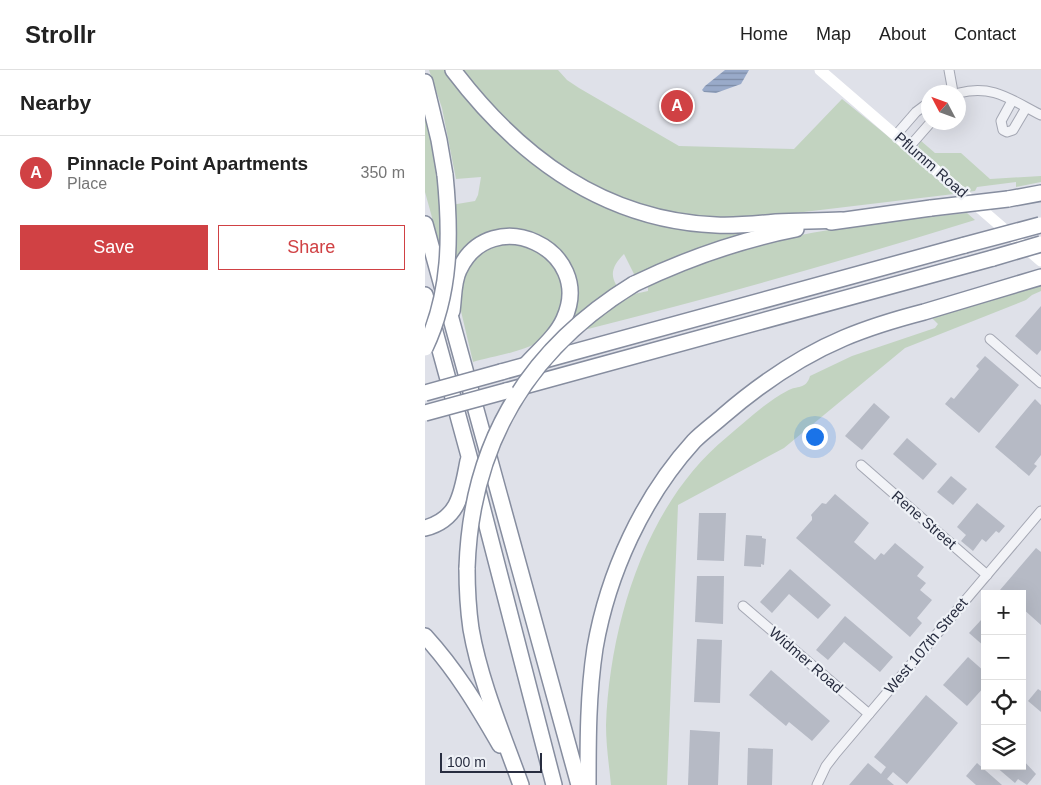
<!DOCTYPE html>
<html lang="en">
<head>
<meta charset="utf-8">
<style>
  body { margin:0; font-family:Arial,sans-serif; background:#f6f6f6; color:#222 }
  .controls { position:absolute; right:15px; bottom:15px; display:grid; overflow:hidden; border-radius:0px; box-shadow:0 5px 20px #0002 }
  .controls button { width:45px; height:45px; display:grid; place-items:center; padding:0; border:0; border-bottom:1px solid #e0e0e0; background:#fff; color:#222; font:25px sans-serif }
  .compass { position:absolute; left:496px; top:15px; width:45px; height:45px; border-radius:50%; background:#fff; box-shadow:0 5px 20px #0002; rotate:311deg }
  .scale { position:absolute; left:15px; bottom:12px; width:102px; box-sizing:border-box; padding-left:5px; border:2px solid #282d40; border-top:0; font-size:14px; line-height:18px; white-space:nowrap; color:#282d40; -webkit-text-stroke:4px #eef1f6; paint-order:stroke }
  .you { position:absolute; left:389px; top:366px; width:18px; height:18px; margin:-12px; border:4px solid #fff; border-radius:50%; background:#1a73e8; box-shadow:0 0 0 8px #1a73e833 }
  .badge { display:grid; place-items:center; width:32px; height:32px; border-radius:50%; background:#d04144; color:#fff; font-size:16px; font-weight:700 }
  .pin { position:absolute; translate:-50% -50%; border:2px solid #fff; box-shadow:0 1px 5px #0006 }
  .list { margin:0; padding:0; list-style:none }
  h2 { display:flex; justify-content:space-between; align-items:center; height:65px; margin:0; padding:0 20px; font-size:21px }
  h2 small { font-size:16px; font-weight:400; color:#767676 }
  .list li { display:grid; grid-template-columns:32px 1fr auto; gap:15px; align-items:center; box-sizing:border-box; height:75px; padding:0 20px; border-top:1px solid #e0e0e0 }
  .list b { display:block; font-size:19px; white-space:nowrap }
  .list p { margin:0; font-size:16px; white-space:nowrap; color:#767676 }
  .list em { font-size:16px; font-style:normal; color:#767676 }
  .actions { display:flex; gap:10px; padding:15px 20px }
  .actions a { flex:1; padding:11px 0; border:1px solid #d04144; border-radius:0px; text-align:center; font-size:18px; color:#d04144 }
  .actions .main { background:#d04144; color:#fff }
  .icon { flex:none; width:28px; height:28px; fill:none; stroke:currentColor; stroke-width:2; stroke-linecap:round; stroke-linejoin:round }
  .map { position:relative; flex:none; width:616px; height:715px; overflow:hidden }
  header { display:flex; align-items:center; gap:30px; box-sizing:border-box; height:70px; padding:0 25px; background:#fff; border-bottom:1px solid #e0e0e0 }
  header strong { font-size:24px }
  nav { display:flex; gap:28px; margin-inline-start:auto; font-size:18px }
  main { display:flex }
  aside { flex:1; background:#fff }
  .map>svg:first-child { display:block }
</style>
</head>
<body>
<header>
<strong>Strollr</strong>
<nav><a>Home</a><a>Map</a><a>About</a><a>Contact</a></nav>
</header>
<main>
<aside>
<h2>Nearby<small></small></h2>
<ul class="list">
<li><span class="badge">A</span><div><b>Pinnacle Point Apartments</b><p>Place</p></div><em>350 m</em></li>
</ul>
<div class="actions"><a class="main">Save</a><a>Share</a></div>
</aside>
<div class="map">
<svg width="616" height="715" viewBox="0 0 616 715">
  <defs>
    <pattern id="water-rules" width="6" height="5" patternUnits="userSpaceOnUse" patternTransform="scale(1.25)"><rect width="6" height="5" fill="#99aac9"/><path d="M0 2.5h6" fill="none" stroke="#7d8ba5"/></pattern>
  </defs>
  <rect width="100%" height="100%" fill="#dfe1e9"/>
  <!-- green -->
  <g fill="#c2d3c0">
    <path d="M4 0H23L146 118 319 161 320 164 252 186 210 206 199 184C183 200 185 210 200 226L223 221V216C255 202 288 187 323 177 394 158 468 151 542 143L550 150C421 190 290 227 159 260L143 254 144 199 88 162 26 204 19 191 0 122V30L20 136 50 131 53 125 56 107 31 109 17 38Z"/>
    <path d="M36 0H133L142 10 154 18 254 76 369 79 417 29 459 63 529 124 329 148 284 147 228 139 203 131 172 118 146 104 116 83 68 39Z"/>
    <path d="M495 70 510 83H536L565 109 616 106V112L591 117V112L552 117 550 121 542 122 493 78Z"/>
    <path d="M80 171 112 178 134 198 139 236C134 245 128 257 121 266 107 281 68 286 48 292L35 237 36 220 40 204 55 184Z"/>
    <path d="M616 215V221L607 225 601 230 480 278 359 378 253 435 242 715H186C184 695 181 675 181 655 185 553 221 433 302 367 320 352 341 332 362 321 372 315 381 320 385 306L427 286 510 258 513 254 506 247Z"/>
  </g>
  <!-- water -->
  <path fill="url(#water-rules)" d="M300 0H324L316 14 291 23 279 22 277 20 280 16Z"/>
  <!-- building -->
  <g fill="#b6bac5">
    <path d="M247 26 263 34 261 39 264 40 260 49 243 44 245 40 241 39Z"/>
    <path d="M616 236V280L612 285 590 266Z"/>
    <path d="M560 286 594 315 554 363 520 334 526 327 529 329 554 299 551 296Z"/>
    <path d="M610 329 616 335V385L609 394 612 396 604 406 570 377Z"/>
    <path d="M449 333 465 347 437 380 420 366Z"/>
    <path d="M482 368 512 394 498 410 468 384Z"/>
    <path d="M526 406 542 419 528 435 512 422Z"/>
    <path d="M410 424 444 453 429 472 450 490 456 483 459 485 470 473 499 497 492 506 501 513 495 520 507 530 492 548 497 553 485 567 371 468 387 450V447L386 445 397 433 401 434Z"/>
    <path d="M552 433 580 456 574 463 571 461 561 472 557 469 548 481 536 471 541 465 532 457Z"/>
    <path d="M274 443H301L299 491 272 490Z"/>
    <path d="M321 465 337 466V468L341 469 339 495 336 494V497L319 496Z"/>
    <path d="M611 478 616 482V555L597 538V524H580L575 520Z"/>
    <path d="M365 499 406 535 393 549 364 524 347 543 335 532Z"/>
    <path d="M272 506H299L298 554 270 552Z"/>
    <path d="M420 546 468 587 455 602 419 572 403 590 391 580Z"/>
    <path d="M557 549 560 552V577L544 563Z"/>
    <path d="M272 569 297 570 295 633 269 632Z"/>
    <path d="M543 587 560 602V616L542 636 518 615Z"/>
    <path d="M346 600 405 651 387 671 364 652 361 656 324 625Z"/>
    <path d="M613 619 616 621V642L603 631Z"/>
    <path d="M501 625 533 653 482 714 468 702 462 709 469 715H424L443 693 456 704 461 697 449 687Z"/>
    <path d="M265 660 295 662 293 715H263Z"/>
    <path d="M323 678 348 679 347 715H322Z"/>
    <path d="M597 689 611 704 602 715 593 709 590 713 570 696H597Z"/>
    <path d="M552 693 577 715H551L541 706Z"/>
  </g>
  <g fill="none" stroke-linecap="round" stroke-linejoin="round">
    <defs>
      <g id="street">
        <path d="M524 0 528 22"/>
        <path d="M534 23C568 14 586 30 616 45"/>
        <path d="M587 31 576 51 578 60 582 62 588 60 601 38"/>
        <path d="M471 65 491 42 503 33"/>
        <path d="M485 76 506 52"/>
        <path d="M565 269 616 313"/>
        <path d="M436 395 562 505"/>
        <path d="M318 536 444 644"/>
        <path d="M392 715 401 696 411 683 616 441"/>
      </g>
      <g id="highway">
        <path d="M28 0C94 87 178 150 291 155 311 156 331 154 351 152 373 151 394 151 416 150"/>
        <path d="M0 12 14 70 20 105"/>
        <path d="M583 129 616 123"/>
        <path d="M406 152 506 138"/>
        <path d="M0 154 154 715"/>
        <path d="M209 214C261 189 315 170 371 159"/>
        <path d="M0 225 44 386 129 715"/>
        <path d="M27 241C29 228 28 212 34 200 66 131 171 179 139 249 131 267 113 281 100 296"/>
        <path d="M76 302 540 175"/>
        <path d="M81 321 568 188"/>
        <path d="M0 458C35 449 37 421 43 391"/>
        <path d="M42 498C42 518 43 538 46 559 55 611 78 665 96 715"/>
        <path d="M0 566C31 600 52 635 75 675"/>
        <path d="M163 715C163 669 163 624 170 578 183 503 218 427 269 371 278 362 289 354 298 346 335 314 374 287 419 268 445 257 472 249 499 242 538 230 577 219 616 207"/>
      </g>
    </defs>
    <!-- street casing -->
    <use href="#street" stroke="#a4a7b3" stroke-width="11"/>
    <!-- highway casing -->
    <use href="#highway" stroke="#868d9f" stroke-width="18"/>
    <!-- street -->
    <use href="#street" stroke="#f2f3f7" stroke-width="9"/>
    <!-- secondary -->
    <path stroke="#fff" stroke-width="11" d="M395 0 616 191"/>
    <!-- highway -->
    <use href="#highway" stroke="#fff" stroke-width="15"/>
    <defs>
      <g id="highway-bridge">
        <path d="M506 138 583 129"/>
        <path d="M540 175 615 155"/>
        <path d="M568 188 616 174"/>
        <path d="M0 278C26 223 26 165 20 105"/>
        <path d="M0 323 76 302"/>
        <path d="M0 343 81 321"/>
        <path d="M42 498C46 373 103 279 209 214"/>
      </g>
    </defs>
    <!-- highway-bridge casing -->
    <use href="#highway-bridge" stroke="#868d9f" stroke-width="18" stroke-linecap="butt"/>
    <!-- highway-bridge -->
    <use href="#highway-bridge" stroke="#fff" stroke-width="15"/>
  </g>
  <g text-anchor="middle" stroke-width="4.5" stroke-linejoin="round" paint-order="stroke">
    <!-- street labels -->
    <g font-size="15" fill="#282d40" stroke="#eef1f6">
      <text transform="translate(506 95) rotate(41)" y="5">Pflumm Road</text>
      <text transform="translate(499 450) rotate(41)" y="5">Rene Street</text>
      <text transform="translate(501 576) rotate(-50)" y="5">West 107th Street</text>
      <text transform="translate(381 590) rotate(41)" y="5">Widmer Road</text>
    </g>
  </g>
</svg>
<div class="controls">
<button>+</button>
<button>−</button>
<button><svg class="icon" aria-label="locate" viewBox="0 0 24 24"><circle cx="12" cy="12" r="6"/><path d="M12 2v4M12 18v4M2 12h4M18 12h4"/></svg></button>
<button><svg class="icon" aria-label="layers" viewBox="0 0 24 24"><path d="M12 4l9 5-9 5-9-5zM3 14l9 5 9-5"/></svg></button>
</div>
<svg class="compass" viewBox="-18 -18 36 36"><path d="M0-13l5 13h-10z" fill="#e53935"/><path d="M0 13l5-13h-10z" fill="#767676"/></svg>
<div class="scale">100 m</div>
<div class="you"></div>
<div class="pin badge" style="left:252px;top:36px">A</div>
</div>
</main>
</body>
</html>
